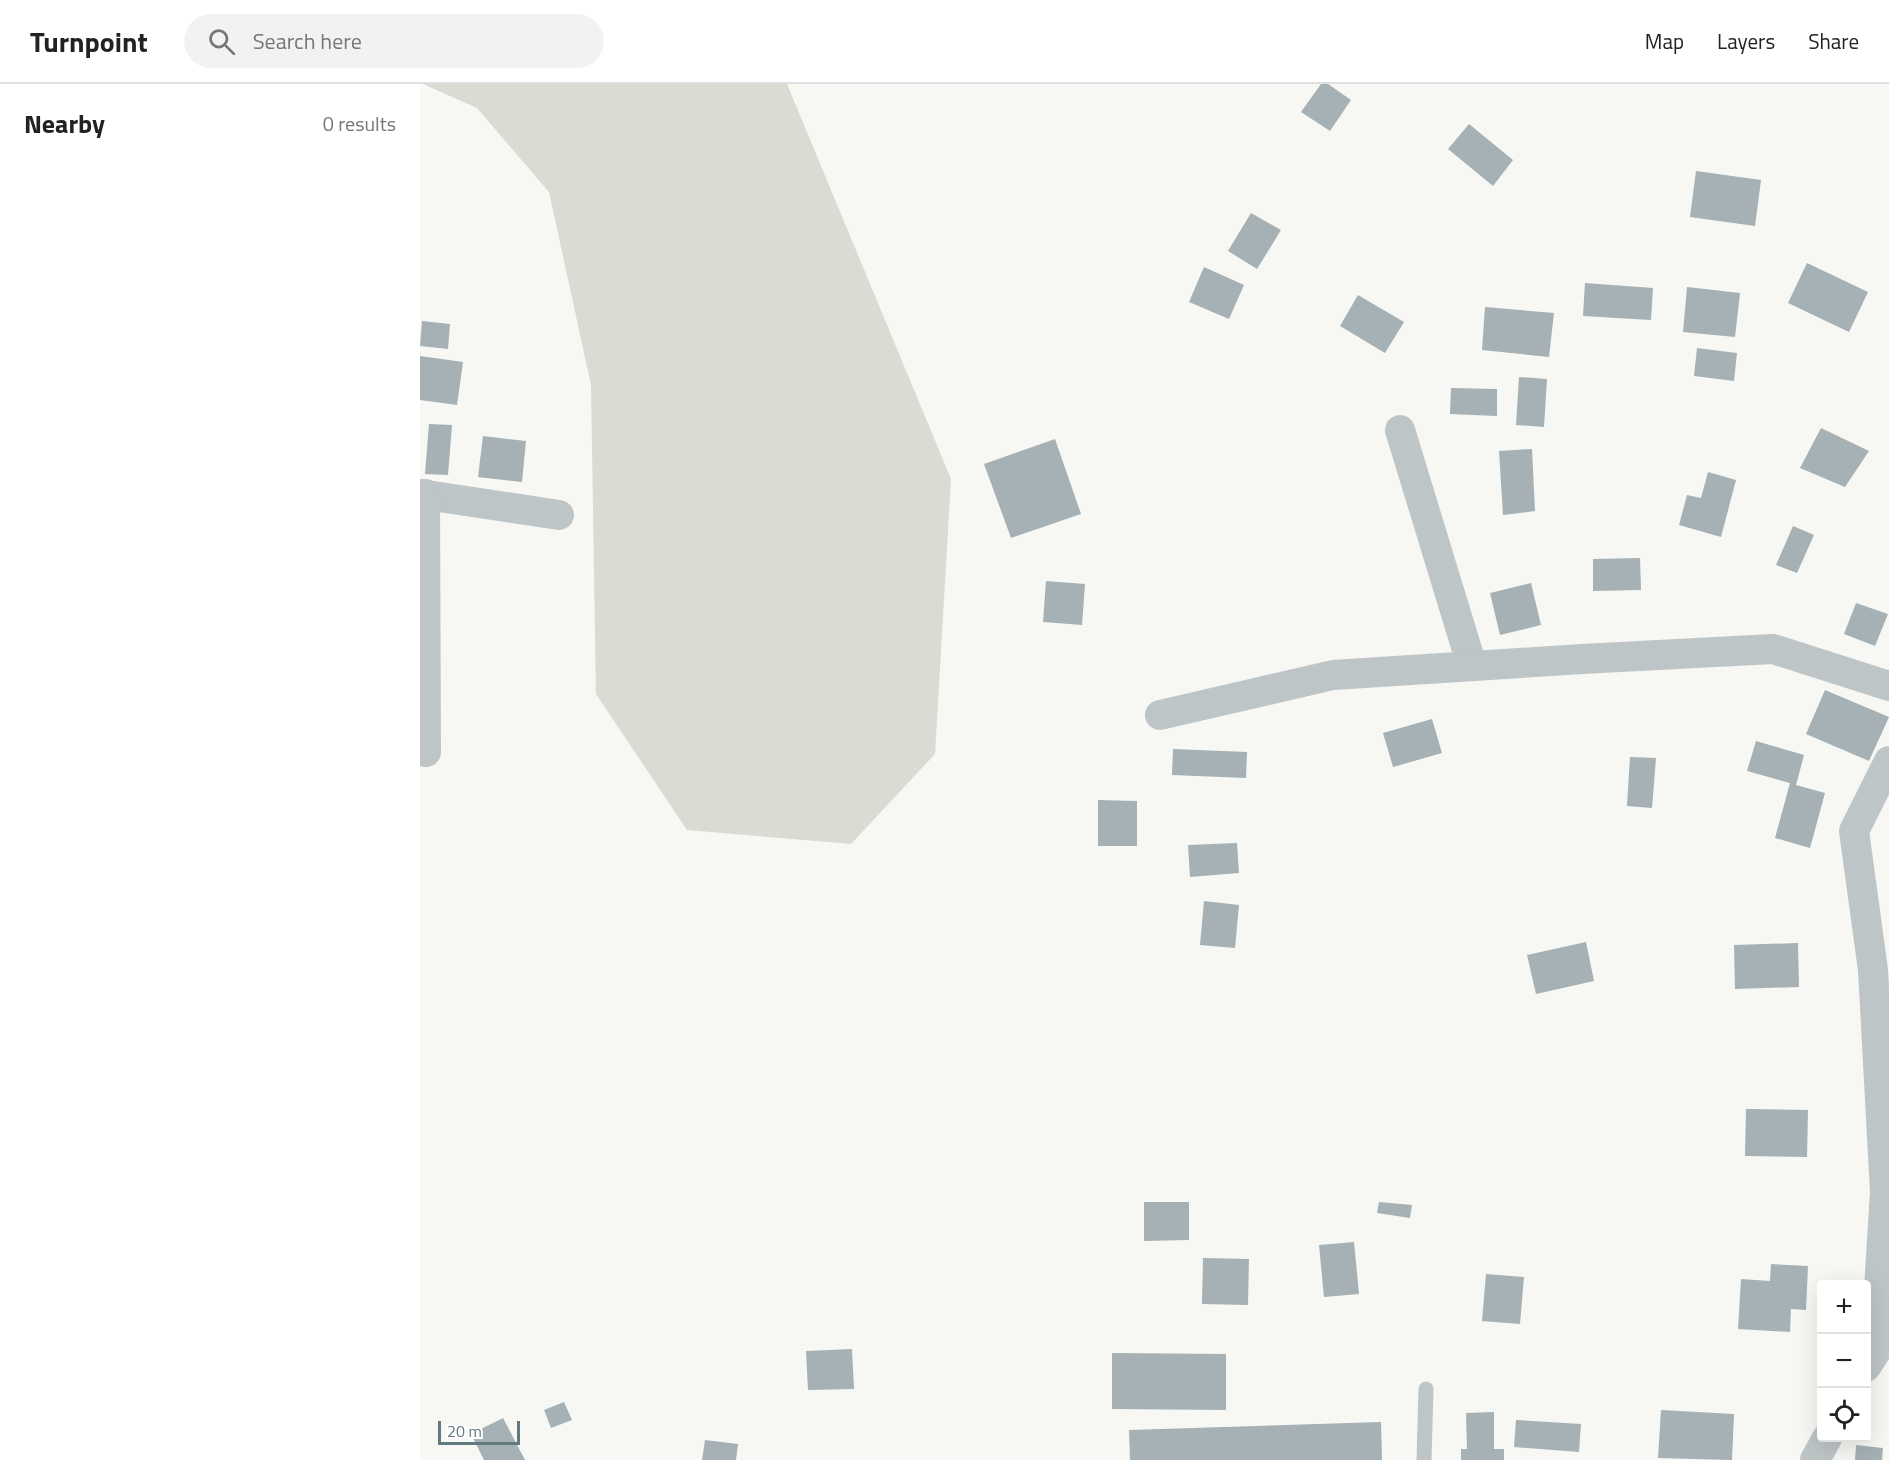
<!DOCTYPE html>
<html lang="en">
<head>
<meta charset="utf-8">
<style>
  body { margin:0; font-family:"Titillium Web",sans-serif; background:#f2f2f2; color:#222 }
  .controls { position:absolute; right:18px; bottom:18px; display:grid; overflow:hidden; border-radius:6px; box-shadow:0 6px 24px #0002 }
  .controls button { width:54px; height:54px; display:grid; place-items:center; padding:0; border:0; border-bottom:2px solid #e0e0e0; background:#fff; color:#222; font:30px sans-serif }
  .scale { position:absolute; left:18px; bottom:15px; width:82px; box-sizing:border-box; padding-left:6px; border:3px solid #62797f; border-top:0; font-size:16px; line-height:21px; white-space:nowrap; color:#62797f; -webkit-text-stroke:4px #fff; paint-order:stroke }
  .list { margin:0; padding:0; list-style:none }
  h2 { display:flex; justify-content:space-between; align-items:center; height:78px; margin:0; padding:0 24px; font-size:26px }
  h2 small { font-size:20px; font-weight:400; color:#767676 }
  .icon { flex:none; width:33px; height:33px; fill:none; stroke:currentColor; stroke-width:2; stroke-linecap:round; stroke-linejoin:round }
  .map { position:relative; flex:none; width:1469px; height:1376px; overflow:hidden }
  header { display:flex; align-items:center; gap:36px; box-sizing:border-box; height:84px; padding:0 30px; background:#fff; border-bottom:2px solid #e0e0e0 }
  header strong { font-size:28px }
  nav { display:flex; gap:33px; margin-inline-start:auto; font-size:21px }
  .search { width:420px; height:54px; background:#f2f2f2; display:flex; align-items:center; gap:15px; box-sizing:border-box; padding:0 21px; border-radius:33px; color:#767676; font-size:22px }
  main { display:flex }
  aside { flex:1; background:#fff }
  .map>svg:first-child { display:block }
</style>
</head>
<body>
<header>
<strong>Turnpoint</strong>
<div class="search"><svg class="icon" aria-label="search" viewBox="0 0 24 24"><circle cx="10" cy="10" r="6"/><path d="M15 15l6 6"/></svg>Search here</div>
<nav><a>Map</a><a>Layers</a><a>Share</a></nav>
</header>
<main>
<aside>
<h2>Nearby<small>0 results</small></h2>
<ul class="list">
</ul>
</aside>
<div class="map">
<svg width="1469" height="1376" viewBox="0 0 1469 1376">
  <rect width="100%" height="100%" fill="#f7f7f4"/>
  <!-- green -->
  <path fill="#d8dcd3" d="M3 0H367L531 395 515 670 431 760 267 746 176 610 171 301 129 108 57 24Z"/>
  <!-- building -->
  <g fill="#a5b1b4">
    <path d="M901 0H908L931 16 910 47 881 28Z"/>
    <path d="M1049 40 1093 76 1073 102 1028 65Z"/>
    <path d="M1276 87 1341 96 1335 142 1270 133Z"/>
    <path d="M831 129 861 146 837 185 808 167Z"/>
    <path d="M1387 179 1448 208 1429 248 1368 219Z"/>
    <path d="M784 183 824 201 809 235 769 218Z"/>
    <path d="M1165 199 1233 204 1231 236 1163 232Z"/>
    <path d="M1267 203 1320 209 1315 253 1263 248Z"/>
    <path d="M938 211 984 238 965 269 920 242Z"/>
    <path d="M1065 223 1134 229 1129 273 1062 266Z"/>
    <path d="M2 237 30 240 28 265 0 262Z"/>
    <path d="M1277 264 1317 269 1314 297 1274 292Z"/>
    <path d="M0 272 43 278 37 321 0 316Z"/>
    <path d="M1099 293 1127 295 1124 343 1096 341Z"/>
    <path d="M1031 304 1077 305V332L1030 330Z"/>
    <path d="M9 340 32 341 28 391 5 390Z"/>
    <path d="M1401 344 1449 367 1425 403 1380 384Z"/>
    <path d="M63 352 106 357 102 398 58 393Z"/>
    <path d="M635 355 661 430 591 454 564 380Z"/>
    <path d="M1112 365 1115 427 1083 431 1079 367Z"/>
    <path d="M1288 388 1316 396 1301 453 1259 441 1267 411 1281 414Z"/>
    <path d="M1373 442 1394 451 1377 489 1356 481Z"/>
    <path d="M1220 474 1221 506 1173 507V475Z"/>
    <path d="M626 497 665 500 662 541 623 538Z"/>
    <path d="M1111 499 1121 541 1080 551 1070 509Z"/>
    <path d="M1436 519 1468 530 1455 562 1424 550Z"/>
    <path d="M1405 606 1469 633 1449 677 1386 650Z"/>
    <path d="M1012 635 1022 669 973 683 963 649Z"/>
    <path d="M1336 657 1384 671 1376 701 1405 709 1390 764 1355 754 1370 699 1327 687Z"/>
    <path d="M753 665 827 668 826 694 752 691Z"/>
    <path d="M1210 673 1236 674 1232 724 1207 722Z"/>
    <path d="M678 716 717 717V762H678Z"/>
    <path d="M817 759 819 789 770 793 768 761Z"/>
    <path d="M784 817 819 821 815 864 780 861Z"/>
    <path d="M1166 858 1174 897 1116 910 1107 871Z"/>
    <path d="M1378 859 1379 903 1315 905 1314 861Z"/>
    <path d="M1326 1025 1388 1026 1387 1073 1325 1072Z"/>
    <path d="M724 1118H769V1156L724 1157Z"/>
    <path d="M959 1118 992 1121 990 1134 957 1129Z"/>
    <path d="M934 1158 939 1210 904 1213 899 1161Z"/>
    <path d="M783 1174 829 1175 828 1221 782 1220Z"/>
    <path d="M1351 1180 1388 1182 1386 1226 1371 1225 1370 1248 1318 1245 1321 1195 1350 1197Z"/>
    <path d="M1066 1190 1104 1193 1100 1240 1062 1237Z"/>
    <path d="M432 1265 434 1305 388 1306 386 1267Z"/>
    <path d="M692 1269 806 1270V1326L692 1325Z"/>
    <path d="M144 1318 152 1336 131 1344 124 1326Z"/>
    <path d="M1241 1326 1314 1330 1312 1376 1238 1374Z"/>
    <path d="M1074 1328V1365H1084V1376H1041V1365H1047L1046 1329Z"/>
    <path d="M83 1334 105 1376H64L51 1350Z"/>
    <path d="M1096 1336 1161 1340 1159 1368 1094 1363Z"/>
    <path d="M961 1338 962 1376H710L709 1346Z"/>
    <path d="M285 1356 318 1360 316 1376H282Z"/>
    <path d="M1436 1361 1463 1364 1462 1376H1435Z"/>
  </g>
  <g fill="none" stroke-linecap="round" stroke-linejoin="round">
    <!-- service -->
    <path stroke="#bec5c7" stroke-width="15" d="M1004 1376 1006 1305"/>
    <!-- minor -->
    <g stroke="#bec5c7" stroke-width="30">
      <path d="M980 346 1052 582"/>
      <path d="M0 410 139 431"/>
      <path d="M5 410 6 668"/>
      <path d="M740 631 913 591 1162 575 1353 565 1469 602"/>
      <path d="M1446 1283 1455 1269 1465 1108 1453 886 1434 747 1469 677"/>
      <path d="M1395 1376 1407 1354"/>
    </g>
  </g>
</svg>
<div class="controls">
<button>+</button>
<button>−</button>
<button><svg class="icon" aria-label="locate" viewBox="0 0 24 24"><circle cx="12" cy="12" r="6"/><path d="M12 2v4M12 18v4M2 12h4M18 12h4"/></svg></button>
</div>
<div class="scale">20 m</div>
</div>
</main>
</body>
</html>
